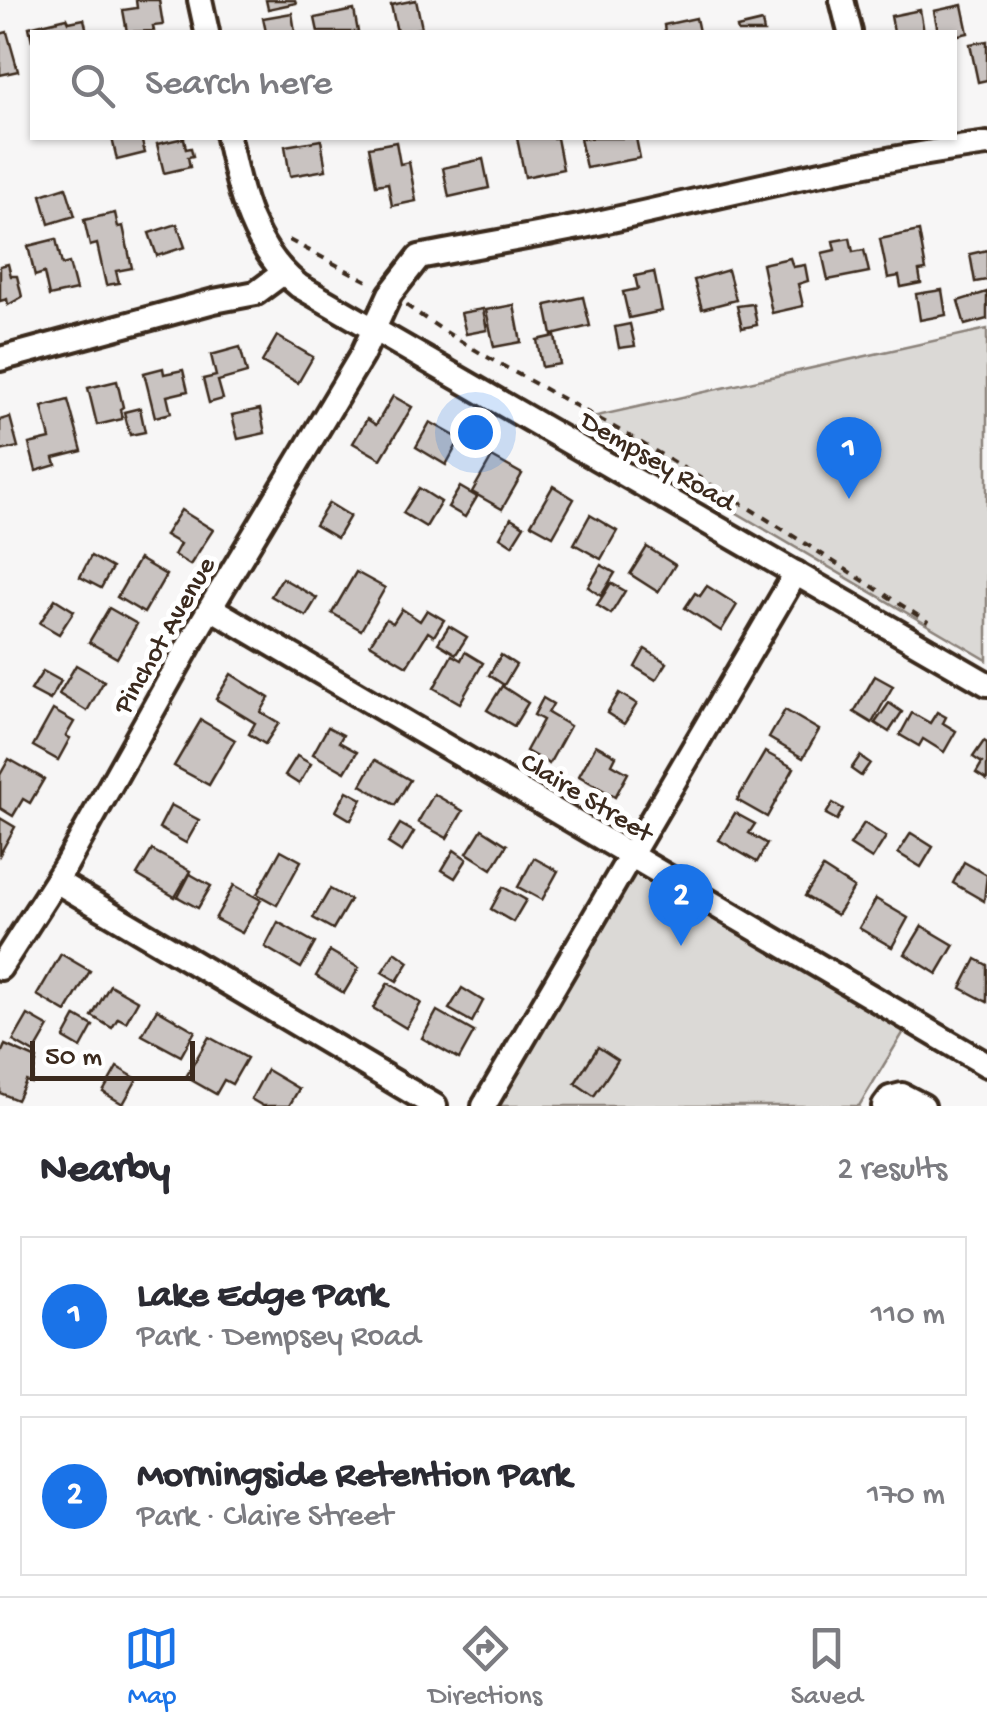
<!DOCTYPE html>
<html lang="en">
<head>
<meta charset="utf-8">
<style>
  body { margin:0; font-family:"Gochi Hand",sans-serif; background:#f2f2f3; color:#2b2b33 }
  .scale { position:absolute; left:30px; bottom:25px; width:165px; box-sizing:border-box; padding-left:10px; border:5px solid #3b2a1e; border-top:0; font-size:28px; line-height:35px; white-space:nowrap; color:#3b2a1e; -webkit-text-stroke:8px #fff; paint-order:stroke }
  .you { position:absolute; left:475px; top:432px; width:35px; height:35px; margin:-25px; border:8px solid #fff; border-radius:50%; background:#1a73e8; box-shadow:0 0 0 15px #1a73e833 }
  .badge { display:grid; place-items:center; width:65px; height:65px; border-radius:50%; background:#1a73e8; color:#fff; font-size:32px; font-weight:700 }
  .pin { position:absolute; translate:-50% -82px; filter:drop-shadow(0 2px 5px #0008) }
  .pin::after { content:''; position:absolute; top:52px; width:35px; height:30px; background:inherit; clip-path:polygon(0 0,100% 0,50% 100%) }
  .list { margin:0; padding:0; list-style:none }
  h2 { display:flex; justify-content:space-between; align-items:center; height:130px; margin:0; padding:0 40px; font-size:42px }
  h2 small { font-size:32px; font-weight:400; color:#7c7c81 }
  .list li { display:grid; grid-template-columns:65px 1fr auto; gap:30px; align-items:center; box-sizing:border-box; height:160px; margin:0 20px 20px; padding:0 20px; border:2px solid #e1e1e2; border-radius:0px }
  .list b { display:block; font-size:38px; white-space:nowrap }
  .list p { margin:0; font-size:32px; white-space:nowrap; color:#7c7c81 }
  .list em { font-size:32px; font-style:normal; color:#7c7c81 }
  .icon { flex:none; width:55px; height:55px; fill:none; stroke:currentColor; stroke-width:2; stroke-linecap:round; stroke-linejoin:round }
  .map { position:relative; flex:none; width:987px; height:1106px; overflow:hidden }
  .search { position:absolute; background:#fff; box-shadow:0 2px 8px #0004; left:30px; right:30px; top:30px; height:110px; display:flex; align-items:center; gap:25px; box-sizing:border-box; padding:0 35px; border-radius:0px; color:#7c7c81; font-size:38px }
  .sheet { height:490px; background:#fff }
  nav { display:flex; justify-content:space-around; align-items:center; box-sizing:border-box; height:140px; border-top:2px solid #e1e1e2; background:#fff; font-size:28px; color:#7c7c81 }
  nav a { display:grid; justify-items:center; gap:5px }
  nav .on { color:#1a73e8 }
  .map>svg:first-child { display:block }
</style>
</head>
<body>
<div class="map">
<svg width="987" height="1106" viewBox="0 0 987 1106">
  <rect width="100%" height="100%" fill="#f7f6f6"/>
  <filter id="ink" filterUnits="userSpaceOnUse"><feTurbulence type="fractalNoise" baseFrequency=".01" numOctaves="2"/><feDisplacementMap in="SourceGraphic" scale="20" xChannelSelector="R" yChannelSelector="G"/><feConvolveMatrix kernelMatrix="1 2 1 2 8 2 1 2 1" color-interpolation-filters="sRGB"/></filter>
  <g filter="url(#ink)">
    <!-- green -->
    <g fill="#dbd9d6" stroke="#8b827a" stroke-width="2.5">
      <path d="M987 329V660L579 420Z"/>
      <path d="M631 855 911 1020 859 1106H484Z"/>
    </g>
    <!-- building -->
    <g fill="#c9c3c1" stroke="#3b2a1e" stroke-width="2.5">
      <path d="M136 0H159L163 25 153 26 154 31 127 32 123 10 137 8Z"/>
      <path d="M266 0H295L296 3 268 9Z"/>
      <path d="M416 0 422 28 397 32 391 5Z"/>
      <path d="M962 5 968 33 954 36V32H938L934 11Z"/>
      <path d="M354 10 358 32H318L315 18Z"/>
      <path d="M920 10 924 32H894L891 16Z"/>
      <path d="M292 13 295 32H266L263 18Z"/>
      <path d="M67 18 69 22 84 19 87 32H32V41L29 27Z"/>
      <path d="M696 18 699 32H665L664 25Z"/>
      <path d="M762 22 764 32H738L737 28Z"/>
      <path d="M7 32 18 71 0 75V34Z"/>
      <path d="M987 41V80L978 82 970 44Z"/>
      <path d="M112 138H141L145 153 117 160Z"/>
      <path d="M184 138 186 149 191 148 193 156 188 157 190 167 164 173 157 144Z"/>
      <path d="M517 138H557L563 169 525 177Z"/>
      <path d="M580 138H636L640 158 586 168Z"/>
      <path d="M321 140 326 170 290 176 285 146Z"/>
      <path d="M396 142 400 164 409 162 416 201 392 206 388 183 376 185 369 147Z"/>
      <path d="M483 159 489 188 449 197 443 168Z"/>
      <path d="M66 187 75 216 49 224 41 195Z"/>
      <path d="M115 213 118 227 123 226 132 268 116 271 119 283 106 285 97 244 90 246 84 220Z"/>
      <path d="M177 224 185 247 157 256 149 233Z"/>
      <path d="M919 231 926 270 919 271 921 283 901 287 899 276 888 278 880 239Z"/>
      <path d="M850 238 853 252 864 250 869 272 828 280 822 253 835 250 833 241Z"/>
      <path d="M56 239 62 265 69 263 76 290 49 296 44 273 35 276 28 246Z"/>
      <path d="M987 250V280L975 282 970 254Z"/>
      <path d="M790 258 793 267 805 265 808 281 798 284 803 306 772 313 762 264Z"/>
      <path d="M8 264 11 276H17L22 297 8 305 7 299 0 301V266Z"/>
      <path d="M728 270 736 300 702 309 694 280Z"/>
      <path d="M654 272 662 311 629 318 623 292 638 289 635 276Z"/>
      <path d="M942 290 946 315 920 320 916 294Z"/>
      <path d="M987 292V319L965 325 958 301Z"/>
      <path d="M583 297 590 326 552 335 546 305Z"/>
      <path d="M753 304 757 325 742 328 737 306Z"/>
      <path d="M514 305 521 342 494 347 486 310Z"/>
      <path d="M483 309 487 330 466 334 461 313Z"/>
      <path d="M630 324 635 346 619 348 615 327Z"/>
      <path d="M277 336 313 357 298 383 262 362Z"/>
      <path d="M555 336 560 364 542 367 537 340Z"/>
      <path d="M240 347 247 373 218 381 223 399 209 403 203 379 216 376 211 355Z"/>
      <path d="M163 368 164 374 183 370 188 391 167 396 171 413 155 417 144 373Z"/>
      <path d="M117 381 123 407 120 409 122 419 97 425 88 388Z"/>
      <path d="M393 396 412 407 381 459 353 443 367 419 376 425Z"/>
      <path d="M68 400 82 451 54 458 56 465 36 471 29 444 50 439 42 407Z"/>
      <path d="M140 408 145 432 130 435 124 412Z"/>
      <path d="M260 409 265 433 238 439 232 415Z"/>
      <path d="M10 417 18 447 0 451V420Z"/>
      <path d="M430 422 460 439 446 465 416 447Z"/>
      <path d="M492 457 522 474 502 509 472 492Z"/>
      <path d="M553 486 574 499 553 536 531 524Z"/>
      <path d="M460 487 477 497 465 517 448 507Z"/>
      <path d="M419 488 441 502 426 527 403 513Z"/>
      <path d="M329 503 350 516 337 538 315 525Z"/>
      <path d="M181 510 213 530 190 565 174 555 180 544 165 535Z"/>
      <path d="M590 515 617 531 601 559 574 544Z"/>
      <path d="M511 518 524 526 512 545 500 537Z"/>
      <path d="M647 547 675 565 658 592 630 574Z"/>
      <path d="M91 556 112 568 101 588 80 577Z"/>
      <path d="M139 559 166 575 144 613 117 597Z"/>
      <path d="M601 565 615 573 601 596 588 587Z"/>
      <path d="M356 572 385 588 361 630 332 613Z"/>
      <path d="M282 578 317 598 306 616 271 596Z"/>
      <path d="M611 583 625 591 611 614 597 605Z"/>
      <path d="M707 586 737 605 721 631 685 608 695 593 700 596Z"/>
      <path d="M55 599 74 611 59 634 40 623Z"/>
      <path d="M109 608 137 624 117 658 89 642Z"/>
      <path d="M402 609 420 621 427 610 444 620 434 636 428 632 407 666 370 644 386 619 393 623Z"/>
      <path d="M449 626 467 637 456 654 438 643Z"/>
      <path d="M645 649 667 663 656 680 635 667Z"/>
      <path d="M465 652 483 663 460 703 434 688 452 655 461 660Z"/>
      <path d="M501 655 516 665 504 685 489 675Z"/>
      <path d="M76 665 104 681 87 711 59 694Z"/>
      <path d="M43 671 61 681 50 700 31 690Z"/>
      <path d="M231 674 269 698 261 712 279 723 265 744 249 734 255 723 216 699Z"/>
      <path d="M875 676 893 686 872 723 854 712Z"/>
      <path d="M502 686 528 703 514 726 487 710Z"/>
      <path d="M619 693 637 704 624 724 607 713Z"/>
      <path d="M543 698 553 704 548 713 570 726 549 764 526 751 543 720 534 715Z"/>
      <path d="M889 703 902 712 889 732 875 723Z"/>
      <path d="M53 710 74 722 66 736 70 738 58 760 33 746Z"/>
      <path d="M785 710 819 730 803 758 769 738Z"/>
      <path d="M937 712 946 717 943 723 956 731 944 752 923 739 919 746 900 735 912 713 930 723Z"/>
      <path d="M201 720 235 740 209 785 174 766Z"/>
      <path d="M328 727 343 735 339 742 357 752 345 772 313 754Z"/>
      <path d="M984 741 987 743V780L976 773 982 763 973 757Z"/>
      <path d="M596 745 616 756 612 764 628 773 615 797 579 776Z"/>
      <path d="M765 752 794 768 767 817 737 800Z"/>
      <path d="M297 756 311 764 299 784 285 775Z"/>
      <path d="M860 756 870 763 861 776 851 769Z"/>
      <path d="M9 759 44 779 30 803 23 799 13 816 0 808V775Z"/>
      <path d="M375 760 410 780 395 805 361 785Z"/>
      <path d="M347 791 362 799 351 820 336 811Z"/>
      <path d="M434 794 463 811 447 838 418 822Z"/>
      <path d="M833 803 843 809 837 820 826 814Z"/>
      <path d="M171 805 199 820 186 843 159 828Z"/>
      <path d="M735 813 755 824 749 833 767 844 757 862 719 840Z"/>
      <path d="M0 818 15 827 0 854Z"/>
      <path d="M864 823 886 837 872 859 850 845Z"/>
      <path d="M400 824 414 832 402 852 388 843Z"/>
      <path d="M482 829 507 845 492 869 467 853Z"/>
      <path d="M911 833 933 847 921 867 898 853Z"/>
      <path d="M152 850 190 871 175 897 137 875Z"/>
      <path d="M281 850 301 861 277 905 257 894Z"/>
      <path d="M454 850 467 859 455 878 442 870Z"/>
      <path d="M534 858 558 871 542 900 518 887Z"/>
      <path d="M964 862 987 875 984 901 953 883Z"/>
      <path d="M823 868 854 888 837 915 805 896Z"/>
      <path d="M190 874 211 886 198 908 178 897Z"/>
      <path d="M234 885 261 900 242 933 215 919Z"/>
      <path d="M503 887 526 900 513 922 491 909Z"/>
      <path d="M330 889 350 900 333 929 313 918Z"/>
      <path d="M876 899 908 918 892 947 859 928Z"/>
      <path d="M278 922 315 943 301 968 265 947Z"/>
      <path d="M922 926 954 945 937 974 905 954Z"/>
      <path d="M330 951 359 968 344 993 316 976Z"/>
      <path d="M395 952 409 962 397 981 382 972Z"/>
      <path d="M61 954 90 971 66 1012 37 995Z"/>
      <path d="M976 959 987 965V1002L961 988Z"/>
      <path d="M388 983 421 1003 406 1028 373 1008Z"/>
      <path d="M110 985 138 1001 126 1022 118 1018 112 1028 92 1016Z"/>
      <path d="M462 988 483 1001 472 1022 449 1009Z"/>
      <path d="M157 1009 195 1031 181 1056 142 1035Z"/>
      <path d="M437 1011 474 1032 459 1059 422 1038Z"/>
      <path d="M28 1015 49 1027 34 1053 13 1041Z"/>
      <path d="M76 1016 93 1026 81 1048 64 1038Z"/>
      <path d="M209 1037 247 1058 232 1084 224 1080 216 1094 186 1077Z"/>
      <path d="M5 1045 37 1059 31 1083 26 1081 17 1100 0 1093V1056Z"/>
      <path d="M598 1047 618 1060 594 1096 575 1083Z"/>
      <path d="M117 1067 137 1079 123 1104 103 1092Z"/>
      <path d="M267 1070 299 1089 289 1106H263L251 1099Z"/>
    </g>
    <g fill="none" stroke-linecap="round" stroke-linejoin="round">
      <defs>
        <g id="minor">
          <path d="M200 0 207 32"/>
          <path d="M842 0 850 32"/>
          <path d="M228 138C240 193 252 249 299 286L987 684"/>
          <path d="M0 359 214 301 256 293 283 273"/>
          <path d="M211 608 987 1065"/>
          <path d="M56 881 435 1106"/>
          <path d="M0 968 66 865 202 622 362 355 390 294 419 257C474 246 529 237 584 226 718 197 851 162 987 144"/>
          <path d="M484 1106 796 573"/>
          <path d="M884 1106 890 1098 902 1095 923 1106"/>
        </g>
      </defs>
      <!-- minor casing -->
      <use href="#minor" stroke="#3b2a1e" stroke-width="30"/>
      <!-- path -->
      <g stroke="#3b2a1e" stroke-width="4" stroke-dasharray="8 8" stroke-linecap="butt">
        <path d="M289 240 373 284"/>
        <path d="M406 305C471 352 542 386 610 425 719 487 823 555 928 622"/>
      </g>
      <!-- minor -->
      <use href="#minor" stroke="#fff" stroke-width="22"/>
    </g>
  </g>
  <g text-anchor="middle" stroke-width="10" stroke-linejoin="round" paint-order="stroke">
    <!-- street labels -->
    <g font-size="28" fill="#3b2a1e" stroke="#fff">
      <text transform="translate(659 459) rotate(30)" y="10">Dempsey Road</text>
      <text transform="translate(162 634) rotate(-60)" y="10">Pinchot Avenue</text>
      <text transform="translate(588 795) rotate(31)" y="10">Claire Street</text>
    </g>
  </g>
</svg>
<div class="scale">50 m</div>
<div class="you"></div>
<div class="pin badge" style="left:849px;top:499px">1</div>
<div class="pin badge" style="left:681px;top:946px">2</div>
<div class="search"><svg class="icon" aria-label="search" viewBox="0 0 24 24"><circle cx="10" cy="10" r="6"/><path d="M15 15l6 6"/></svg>Search here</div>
</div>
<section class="sheet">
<h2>Nearby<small>2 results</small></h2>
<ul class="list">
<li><span class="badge">1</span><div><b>Lake Edge Park</b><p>Park · Dempsey Road</p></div><em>110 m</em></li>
<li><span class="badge">2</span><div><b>Morningside Retention Park</b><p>Park · Claire Street</p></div><em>170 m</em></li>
</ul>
</section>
<nav>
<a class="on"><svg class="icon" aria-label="map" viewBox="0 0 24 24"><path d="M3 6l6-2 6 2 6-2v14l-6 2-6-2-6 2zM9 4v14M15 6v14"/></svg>Map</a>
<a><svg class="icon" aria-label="directions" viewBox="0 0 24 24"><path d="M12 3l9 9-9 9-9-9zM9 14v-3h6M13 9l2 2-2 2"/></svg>Directions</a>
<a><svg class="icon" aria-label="saved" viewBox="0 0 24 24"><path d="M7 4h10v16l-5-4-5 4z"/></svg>Saved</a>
</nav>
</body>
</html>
